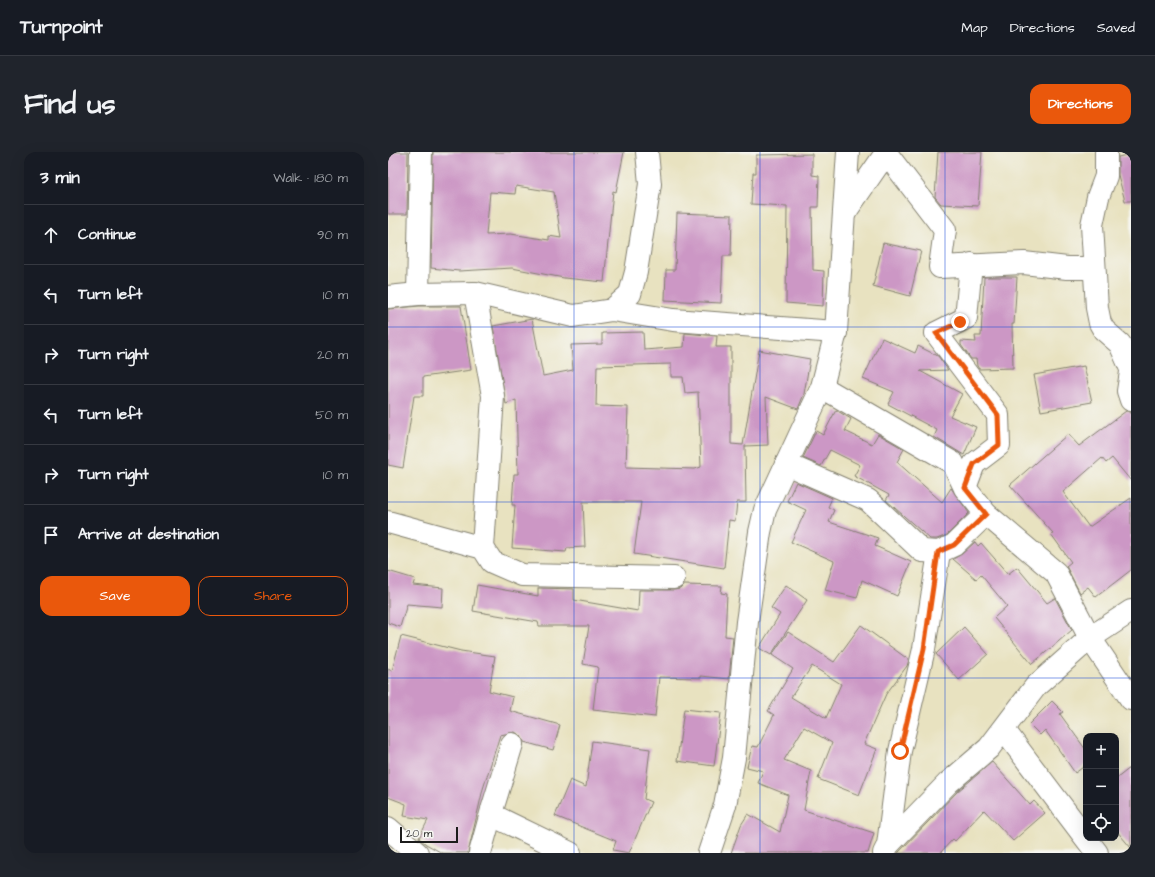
<!DOCTYPE html>
<html lang="en">
<head>
<meta charset="utf-8">
<style>
  body { margin:0; font-family:"Architects Daughter",sans-serif; background:#20242c; color:#f1f3f6 }
  .controls { position:absolute; right:12px; bottom:12px; display:grid; overflow:hidden; border-radius:8px; box-shadow:0 4px 16px #0002 }
  .controls button { width:36px; height:36px; display:grid; place-items:center; padding:0; border:0; border-bottom:1px solid #363941; background:#171b24; color:#f1f3f6; font:20px sans-serif }
  .scale { position:absolute; left:12px; bottom:10px; width:58px; box-sizing:border-box; padding-left:4px; border:2px solid #1c1c1c; border-top:0; font-size:11px; line-height:14px; white-space:nowrap; color:#1c1c1c; -webkit-text-stroke:3px #f6f6f2; paint-order:stroke }
  .stop { position:absolute; width:12px; height:12px; margin:-9px; border:3px solid #ea580c; border-radius:50%; background:#fff }
  .stop.end { background:#ea580c; border-color:#fff; box-shadow:0 1px 4px #0008 }
  .list { margin:0; padding:0; list-style:none }
  h2 { display:flex; justify-content:space-between; align-items:center; height:52px; margin:0; padding:0 16px; font-size:17px }
  h2 small { font-size:13px; font-weight:400; color:#9ea1a6 }
  .list li { display:grid; grid-template-columns:26px 1fr auto; gap:12px; align-items:center; box-sizing:border-box; height:60px; padding:0 16px; border-top:1px solid #363941 }
  .list b { display:block; font-size:15px; white-space:nowrap }
  .list em { font-size:13px; font-style:normal; color:#9ea1a6 }
  .actions { display:flex; gap:8px; padding:12px 16px }
  .actions a { flex:1; padding:9px 0; border:1px solid #ea580c; border-radius:12px; text-align:center; font-size:14px; color:#ea580c }
  .actions .main { background:#ea580c; color:#fff }
  .icon { flex:none; width:22px; height:22px; fill:none; stroke:currentColor; stroke-width:2; stroke-linecap:round; stroke-linejoin:round }
  .map { position:relative; flex:none; width:743px; height:701px; overflow:hidden; border-radius:12px }
  header { display:flex; align-items:center; gap:24px; box-sizing:border-box; height:56px; padding:0 20px; background:#171b24; border-bottom:1px solid #363941 }
  header strong { font-size:19px }
  nav { display:flex; gap:22px; margin-inline-start:auto; font-size:14px }
  .intro { display:flex; align-items:center; justify-content:space-between; box-sizing:border-box; height:96px; padding:0 24px }
  h1 { margin:0; font-size:28px }
  .button { padding:10px 18px; border-radius:12px; background:#ea580c; color:#fff; font-size:14px; font-weight:700 }
  main { display:flex; gap:24px; padding:0 24px }
  aside { flex:1; background:#171b24; border-radius:12px; box-shadow:0 4px 16px #0002 }
  .map>svg:first-child { display:block }
</style>
</head>
<body>
<header>
<strong>Turnpoint</strong>
<nav><a>Map</a><a>Directions</a><a>Saved</a></nav>
</header>
<div class="intro"><h1>Find us</h1><a class="button">Directions</a></div>
<main>
<aside>
<h2>3 min<small>Walk · 180 m</small></h2>
<ul class="list">
<li><svg class="icon" aria-label="ahead" viewBox="0 0 24 24"><path d="M12 20V5M6 11l6-6 6 6"/></svg><div><b>Continue</b></div><em>90 m</em></li>
<li><svg class="icon" aria-label="left" viewBox="0 0 24 24"><path d="M17 20v-9H6M10 6l-5 5 5 5"/></svg><div><b>Turn left</b></div><em>10 m</em></li>
<li><svg class="icon" aria-label="right" viewBox="0 0 24 24"><path d="M7 20v-9h11M14 6l5 5-5 5"/></svg><div><b>Turn right</b></div><em>20 m</em></li>
<li><svg class="icon" aria-label="left" viewBox="0 0 24 24"><path d="M17 20v-9H6M10 6l-5 5 5 5"/></svg><div><b>Turn left</b></div><em>50 m</em></li>
<li><svg class="icon" aria-label="right" viewBox="0 0 24 24"><path d="M7 20v-9h11M14 6l5 5-5 5"/></svg><div><b>Turn right</b></div><em>10 m</em></li>
<li><svg class="icon" aria-label="arrive" viewBox="0 0 24 24"><path d="M6 21V4h12l-3 4 3 4H6"/></svg><div><b>Arrive at destination</b></div></li>
</ul>
<div class="actions"><a class="main">Save</a><a>Share</a></div>
</aside>
<div class="map">
<svg width="743" height="701" viewBox="0 0 743 701">
  <rect width="100%" height="100%" fill="#f6f6f2"/>
  <filter id="ink" filterUnits="userSpaceOnUse"><feTurbulence type="fractalNoise" baseFrequency=".025" numOctaves="2"/><feDisplacementMap in="SourceGraphic" scale="8" xChannelSelector="R" yChannelSelector="G"/><feConvolveMatrix kernelMatrix="1 2 1 2 8 2 1 2 1" color-interpolation-filters="sRGB"/></filter>
  <filter id="wash" filterUnits="userSpaceOnUse"><feTurbulence type="fractalNoise" baseFrequency=".012" numOctaves="4" result="noise"/><feDisplacementMap in="SourceGraphic" scale="16" xChannelSelector="R" yChannelSelector="G"/><feGaussianBlur stdDeviation="0.9" result="paint"/><feColorMatrix in="noise" values="0 0 0 0 0 0 0 0 0 0 0 0 0 0 0 0 0 1.4 0 .05"/><feComposite in="paint" operator="in"/></filter>
  <g filter="url(#wash)">
    <rect width="100%" height="100%" fill="#e8e2c0"/>
    <g id="blocks">
      <!-- building -->
      <g fill="#cc97c5" fill-rule="evenodd">
        <path d="M0 0H20L19 62H0Z"/>
        <path d="M45 0H236L228 40 225 39 216 130 176 126 124 116 71 119 43 116ZM128 34 166 40 173 86 161 84V88L123 82 98 83 102 40 127 42Z"/>
        <path d="M550 0H594L590 54 553 52 547 45Z"/>
        <path d="M424 2V23L431 24 430 55H424L425 118 436 119 435 154 398 151 399 54 363 52 365 21H368V3Z"/>
        <path d="M743 2V49H737L730 23V5Z"/>
        <path d="M289 61 344 63 343 104H335L333 151 277 148 278 118H287Z"/>
        <path d="M495 91 533 99 522 144 485 134Z"/>
        <path d="M596 125H629L626 172H624L625 216 591 217 589 214 588 207H583L573 193V189L588 190 587 184H593Z"/>
        <path d="M31 154H73L83 218 35 225V244H26L15 316 0 313V157Z"/>
        <path d="M144 167 155 224 185 218 183 193 214 192V181L255 180 256 198 296 195 297 181 329 184 328 195H343V292L355 293 371 198 422 207 416 242 410 257 378 245 380 293 357 294 358 350H349L347 369 341 368 336 416 246 402 253 350H195L197 395 179 396 178 400 124 396 127 353H124L126 322H130L128 248 118 252 105 174ZM283 212V225H295L297 241 310 240 313 315 307 317 238 315 240 255 208 254 209 214Z"/>
        <path d="M494 186 527 201 530 194 550 204 560 218 532 219 574 242 562 264 588 275 576 303 546 285 549 278 500 252 506 240 475 227Z"/>
        <path d="M696 214 704 250 653 259 646 223Z"/>
        <path d="M448 258 463 267 457 279 484 292 490 282 516 297 509 310 554 350 563 336 581 361 559 383 549 387H542L498 348 501 343 466 324 472 313 442 298 433 314 415 306 428 279 435 283Z"/>
        <path d="M738 259 743 260V329L724 306 718 311 714 306 675 340 701 375 743 346V418L708 445 700 435 692 441 678 414 683 410 663 382 665 381 622 333 680 282 691 294Z"/>
        <path d="M408 330 444 346 440 355 446 358 441 370 490 386 487 394 523 410 509 444 474 428 469 446 437 438 446 409 403 390 418 358 399 349Z"/>
        <path d="M587 390 590 394 593 391 620 422 629 415 659 451 667 446 684 478 644 512 606 466 619 454 593 423 588 427 565 407 574 402Z"/>
        <path d="M0 419 27 427 25 433 55 436 54 455 19 452 12 475 0 471Z"/>
        <path d="M89 433 150 444V436L186 437V448L250 459 251 438H286L292 437 296 433 334 434 333 441 339 442 337 484 345 485 341 527 313 524V526L271 525 267 565 205 558 210 515 195 512 201 474H151L150 470 85 459Z"/>
        <path d="M398 433 419 448 383 503 371 496 392 462 383 456Z"/>
        <path d="M473 473 521 508 519 514 498 542 476 592 489 597 471 643 430 627 444 591 416 575 396 608 423 619 416 658 486 681 480 701H343L353 673 360 662 392 680 400 643 370 631 375 619 359 615 364 594 370 595 386 563 380 559 405 517 384 503 400 480 446 510ZM424 514 453 532 438 566 403 545Z"/>
        <path d="M576 475 600 502 571 528 548 502Z"/>
        <path d="M13 484 73 499 107 504 101 539 125 545 122 559 172 573 165 598 136 590 133 584 127 580 112 583 95 637 80 701H54L38 692 31 686 40 668 16 664 18 652 0 645V517L4 519Z"/>
        <path d="M664 549 675 560 672 562 698 598V613L687 621 657 578 652 583 641 572Z"/>
        <path d="M296 557 333 561 326 614 289 609Z"/>
        <path d="M204 589 262 597 256 647 263 650 241 701 225 698 228 689 167 664 182 628 198 635Z"/>
        <path d="M604 610 642 653 646 649 657 661 625 689 596 658 567 689 565 687 552 701H510L569 640Z"/>
        <path d="M743 615V696L728 678V627Z"/>
      </g>
    </g>
  </g>
  <g filter="url(#ink)">
    <use href="#blocks" fill-opacity="0" stroke="#827f6e" stroke-width="1"/>
    <g fill="none" stroke-linecap="round" stroke-linejoin="round">
      <defs>
        <g id="minor">
          <path d="M718 0V24L710 45 704 73 709 156 712 171 716 178 732 192 743 217"/>
          <path d="M456 62 498 1 557 78 552 115 636 111 679 116H706"/>
          <path d="M87 141 105 244 95 396"/>
          <path d="M30 142 33 0"/>
          <path d="M0 145 30 142 87 141 185 164 224 158 285 168 448 180"/>
          <path d="M224 158 242 142 248 120 262 32 259 0"/>
          <path d="M743 220 740 239 743 248"/>
          <path d="M434 235 565 311 577 336 598 362 668 421 702 486 743 547"/>
          <path d="M398 312 480 348 534 399 551 400 566 393 598 362"/>
          <path d="M577 336 586 312 611 293 610 263 548 181 578 166 583 112"/>
          <path d="M0 370 95 396 104 410 134 423 286 426"/>
          <path d="M616 578 709 701"/>
          <path d="M124 592 104 658 106 664 182 701"/>
          <path d="M0 676 29 701"/>
          <path d="M500 693 512 599 536 497 551 400"/>
          <path d="M92 701 104 658"/>
          <path d="M321 701 337 653 346 606 359 470 372 380 377 358 434 235 448 180 460 0"/>
          <path d="M496 701 500 693 560 631 601 596 648 534 702 486 743 459"/>
        </g>
      </defs>
      <!-- minor casing -->
      <use href="#minor" stroke="#827f6e" stroke-width="24"/>
      <!-- minor -->
      <use href="#minor" stroke="#fff" stroke-width="22"/>
    </g>
  </g>
  <g fill="none" stroke-linecap="round" stroke-linejoin="round" filter="url(#ink)">
    <!-- route -->
    <path stroke="#ea580c" stroke-width="5" d="M512 599 536 497 550 400 566 393 598 362 577 336 586 312 611 293 610 263 548 181 572 170"/>
  </g>
  <!-- grid -->
  <path fill="none" stroke="#1d4ed8" stroke-width="1" stroke-opacity="0.55" d="M186 0V701M372 0V701M557 0V701M0 175H743M0 350H743M0 526H743"/>
</svg>
<div class="controls">
<button>+</button>
<button>−</button>
<button><svg class="icon" aria-label="locate" viewBox="0 0 24 24"><circle cx="12" cy="12" r="6"/><path d="M12 2v4M12 18v4M2 12h4M18 12h4"/></svg></button>
</div>
<div class="scale">20 m</div>
<div class="stop" style="left:512px;top:599px"></div>
<div class="stop end" style="left:572px;top:170px"></div>
</div>
</main>
</body>
</html>
